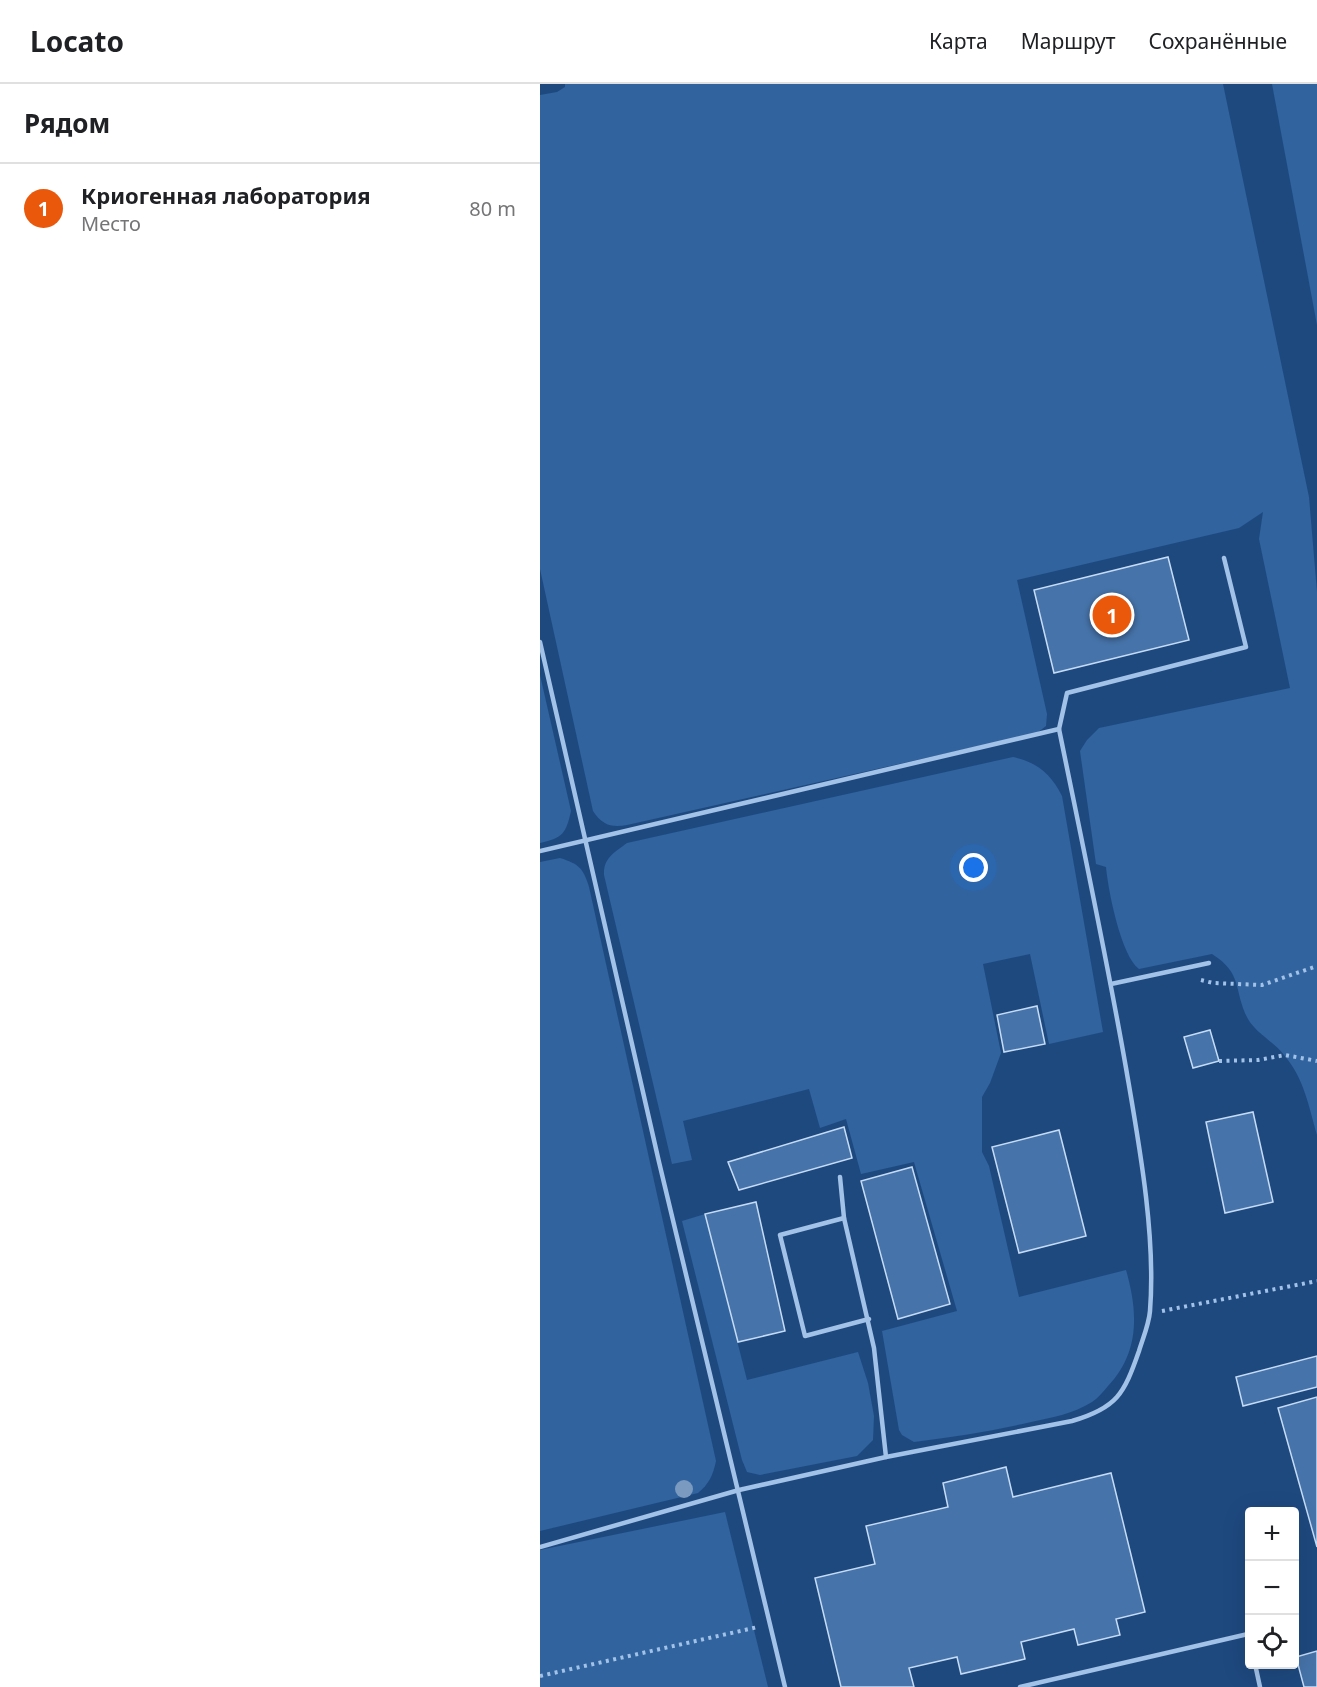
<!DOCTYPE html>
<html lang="ru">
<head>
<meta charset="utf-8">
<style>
  body { margin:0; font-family:"Noto Sans",sans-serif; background:#f6f6f6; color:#202124 }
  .controls { position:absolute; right:18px; bottom:18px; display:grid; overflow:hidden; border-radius:6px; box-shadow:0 6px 24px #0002 }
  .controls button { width:54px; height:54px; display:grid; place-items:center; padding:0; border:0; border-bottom:2px solid #e0e0e0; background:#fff; color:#202124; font:30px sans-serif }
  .you { position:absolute; left:434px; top:784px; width:21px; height:21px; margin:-15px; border:4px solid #fff; border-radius:50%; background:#1a73e8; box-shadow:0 0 0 9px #1a73e833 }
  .badge { display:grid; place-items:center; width:39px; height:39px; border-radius:50%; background:#ea580c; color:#fff; font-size:20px; font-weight:700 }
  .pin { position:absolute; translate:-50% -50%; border:3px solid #fff; box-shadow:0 2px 6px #0006 }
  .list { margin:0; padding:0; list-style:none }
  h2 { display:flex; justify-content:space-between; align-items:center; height:78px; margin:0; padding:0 24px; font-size:26px }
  h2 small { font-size:20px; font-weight:400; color:#757577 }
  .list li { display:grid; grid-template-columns:39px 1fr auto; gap:18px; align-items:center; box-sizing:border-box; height:90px; padding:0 24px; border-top:2px solid #e0e0e0 }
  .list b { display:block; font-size:22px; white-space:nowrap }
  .list p { margin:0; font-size:20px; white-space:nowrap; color:#757577 }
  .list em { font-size:20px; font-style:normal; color:#757577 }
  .icon { flex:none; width:33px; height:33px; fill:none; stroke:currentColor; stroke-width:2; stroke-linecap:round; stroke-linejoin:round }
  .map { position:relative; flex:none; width:777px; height:1603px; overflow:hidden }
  header { display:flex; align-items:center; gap:36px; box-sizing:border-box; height:84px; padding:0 30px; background:#fff; border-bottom:2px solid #e0e0e0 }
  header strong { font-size:28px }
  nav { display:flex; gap:33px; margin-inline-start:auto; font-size:21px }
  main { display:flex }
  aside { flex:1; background:#fff }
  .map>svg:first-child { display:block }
</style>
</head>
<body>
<header>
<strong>Locato</strong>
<nav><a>Карта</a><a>Маршрут</a><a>Сохранённые</a></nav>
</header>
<main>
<aside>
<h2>Рядом<small></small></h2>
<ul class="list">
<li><span class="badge">1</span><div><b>Криогенная лаборатория</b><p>Место</p></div><em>80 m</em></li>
</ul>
</aside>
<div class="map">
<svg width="777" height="1603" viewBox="0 0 777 1603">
  <rect width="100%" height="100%" fill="#1e497f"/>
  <!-- green -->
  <g fill="#31639e">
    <path d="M25 0H683L769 413 777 508V1051C769 1023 764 994 744 971 734 958 716 949 708 935 693 907 704 890 672 870L599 885C581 872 568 806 566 783L556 780 540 667 547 656 559 644 750 604 719 455 723 428 699 444 477 496 507 630 506 642 497 649 87 741C72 744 62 741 53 727L0 485V11L17 8 25 3Z"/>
    <path d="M732 0H777V241Z"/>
    <path d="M0 591 31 727C26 749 23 754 0 759Z"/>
    <path d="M473 673C497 678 511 690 522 712L563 948 509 960 490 870 443 880 461 969 450 999 442 1013V1068L449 1082 479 1213 586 1186C598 1228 600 1268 568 1302 563 1308 558 1314 552 1318 533 1330 513 1333 491 1338 452 1347 413 1353 374 1358L362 1351 359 1346 342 1247 417 1227 374 1078 321 1090 306 1035 280 1044 269 1005 143 1037 152 1076 132 1080 64 791C63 774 75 768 87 759Z"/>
    <path d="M20 774C39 780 43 784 49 803L176 1377C173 1391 169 1400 158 1409L0 1447V778Z"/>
    <path d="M165 1130 207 1296 318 1268 328 1299 334 1332 333 1356 317 1372 220 1391 207 1388 202 1376 142 1137Z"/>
    <path d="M185 1428 228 1603H0V1466Z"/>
  </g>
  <!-- building -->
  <g fill="#4673a9" stroke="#c6dcf6" stroke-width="1.5">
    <path d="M628 473 649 556 514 589 494 506Z"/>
    <path d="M497 922 505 960 464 968 457 931Z"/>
    <path d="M670 946 679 977 653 984 644 953Z"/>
    <path d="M713 1028 733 1118 685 1129 666 1038Z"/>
    <path d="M304 1043 312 1074 199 1106 188 1078Z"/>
    <path d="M519 1046 546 1152 479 1169 452 1063Z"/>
    <path d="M372 1083 410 1220 358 1235 321 1097Z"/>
    <path d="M216 1118 245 1247 198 1258 165 1130Z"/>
    <path d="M777 1272V1303L703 1322 696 1293Z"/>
    <path d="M777 1313V1463L738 1324Z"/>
    <path d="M466 1383 473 1413 571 1389 605 1528 576 1535 580 1551 538 1561 534 1545 481 1558 485 1575 421 1590 417 1573 369 1584 374 1603H301L275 1494 335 1480 326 1442 408 1423 403 1399Z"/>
    <path d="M777 1567V1603H764L756 1573Z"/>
  </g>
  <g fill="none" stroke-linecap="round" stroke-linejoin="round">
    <!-- path -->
    <g stroke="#a2c2e8" stroke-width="4" stroke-dasharray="3 4.5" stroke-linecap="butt">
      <path d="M661 896 673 899 722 901 777 882"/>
      <path d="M679 977 718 976 745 971 777 977"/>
      <path d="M622 1227 777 1197"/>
      <path d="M0 1592 218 1543"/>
    </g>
    <!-- service -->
    <g stroke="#a2c2e8" stroke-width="4.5">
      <path d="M0 558 119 1078 245 1603"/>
      <path d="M0 767 519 645"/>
      <path d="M571 900 669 879"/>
      <path d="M300 1093 304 1134 334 1264 346 1373"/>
      <path d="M304 1134 240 1151 265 1252 329 1235"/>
      <path d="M0 1463 199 1406 346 1373 532 1337C577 1324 584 1310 599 1267 603 1254 609 1240 610 1227 616 1151 599 1060 586 984 566 870 542 758 519 645L527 609 706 563 684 474"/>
      <path d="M715 1580 720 1603"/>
      <path d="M480 1603 708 1550 710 1555"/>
    </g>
  </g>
  <!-- trees -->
  <circle fill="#7a9ac0" cx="144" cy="1405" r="9"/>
</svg>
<div class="controls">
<button>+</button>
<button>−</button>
<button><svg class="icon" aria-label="locate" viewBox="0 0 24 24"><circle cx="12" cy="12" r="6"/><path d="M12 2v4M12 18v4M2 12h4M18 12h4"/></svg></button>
</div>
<div class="you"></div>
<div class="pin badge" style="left:572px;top:531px">1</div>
</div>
</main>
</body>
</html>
